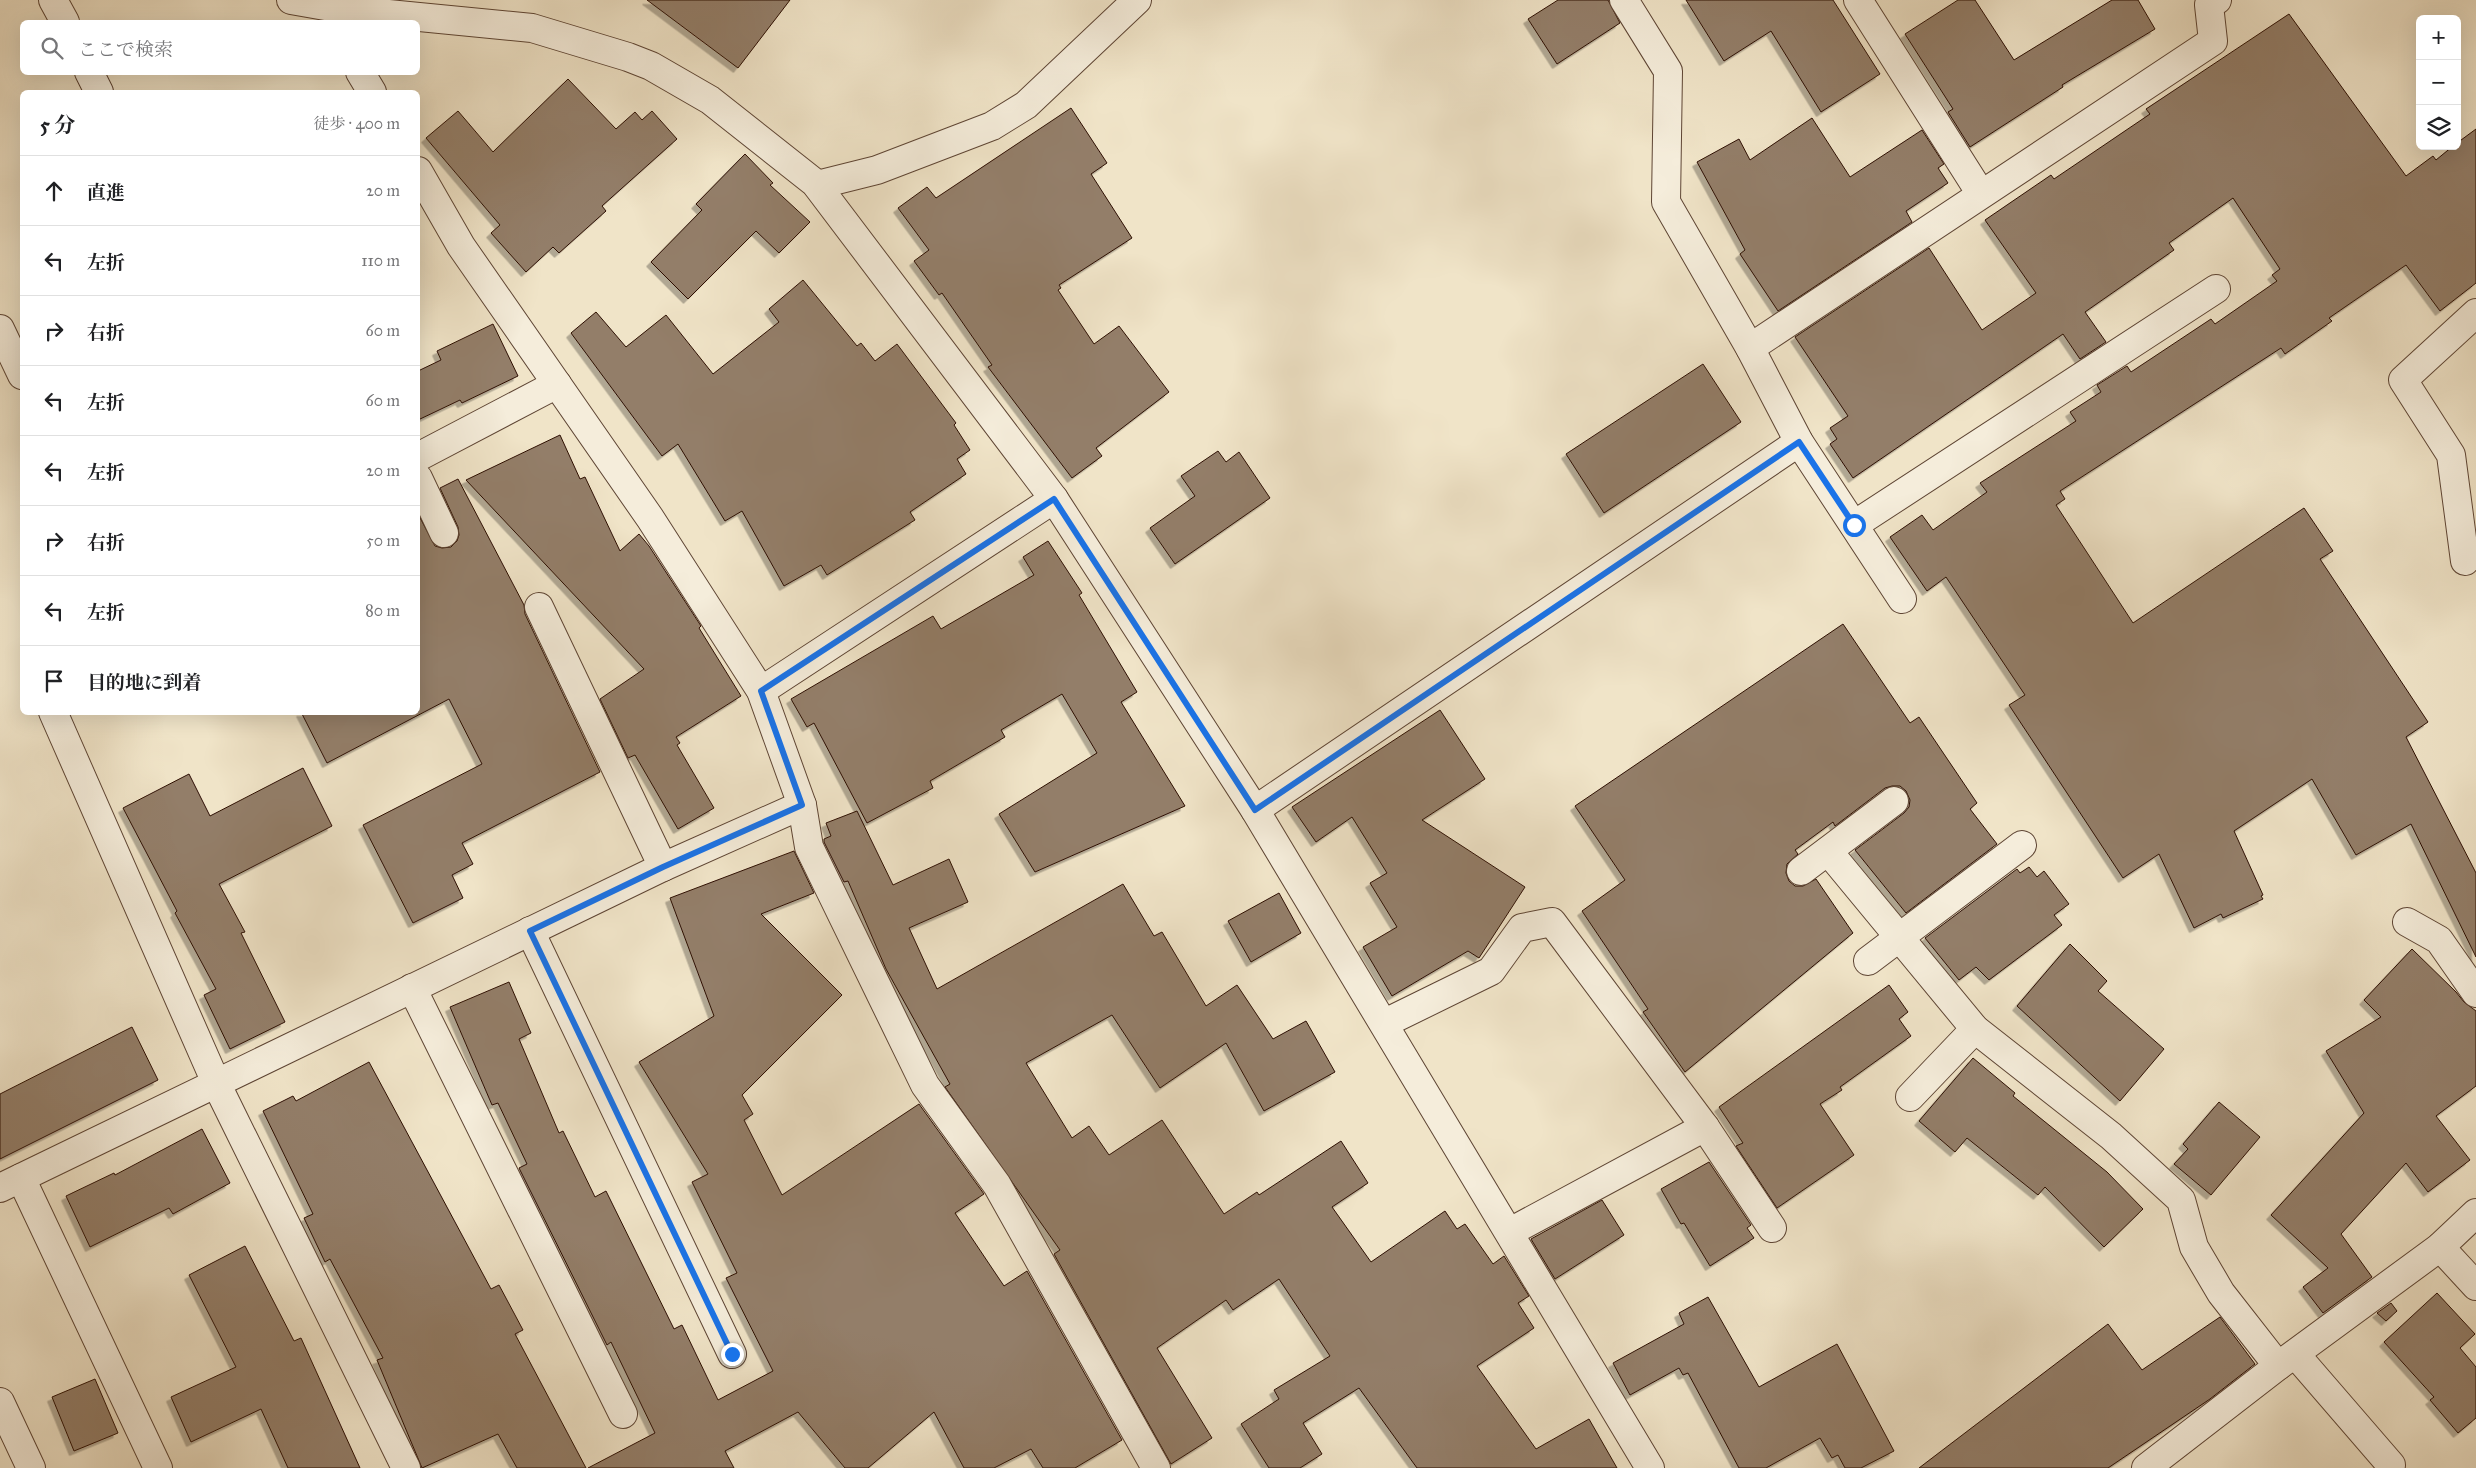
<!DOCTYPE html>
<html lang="ja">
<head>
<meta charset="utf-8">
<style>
  body { margin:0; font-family:"IM FELL Great Primer","Noto Serif JP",serif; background:#f6f6f6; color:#202124 }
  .controls { position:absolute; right:15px; top:15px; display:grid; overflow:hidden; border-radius:8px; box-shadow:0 5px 20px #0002 }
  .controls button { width:45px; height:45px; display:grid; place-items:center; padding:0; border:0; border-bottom:1px solid #e0e0e0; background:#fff; color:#202124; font:25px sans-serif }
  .stop { position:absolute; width:15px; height:15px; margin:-11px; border:4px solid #1a73e8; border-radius:50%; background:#fff }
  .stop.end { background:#1a73e8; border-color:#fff; box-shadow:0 1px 5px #0008 }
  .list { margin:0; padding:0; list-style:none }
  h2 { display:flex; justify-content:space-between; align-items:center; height:65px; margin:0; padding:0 20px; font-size:21px }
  h2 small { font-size:16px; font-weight:400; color:#757577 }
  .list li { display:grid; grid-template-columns:32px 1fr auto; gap:15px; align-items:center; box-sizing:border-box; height:70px; padding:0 20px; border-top:1px solid #e0e0e0 }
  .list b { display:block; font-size:19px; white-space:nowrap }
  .list em { font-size:16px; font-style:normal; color:#757577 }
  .icon { flex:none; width:28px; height:28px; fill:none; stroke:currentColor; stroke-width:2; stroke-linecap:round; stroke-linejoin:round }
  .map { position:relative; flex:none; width:2476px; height:1468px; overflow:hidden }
  .search { position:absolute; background:#fff; box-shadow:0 5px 20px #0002; left:20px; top:20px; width:400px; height:55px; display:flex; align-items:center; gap:12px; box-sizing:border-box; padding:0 18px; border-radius:8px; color:#757577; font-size:19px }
  .panel { position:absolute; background:#fff; box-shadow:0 5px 20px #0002; left:20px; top:90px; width:400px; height:625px; border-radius:8px }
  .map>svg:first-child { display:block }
</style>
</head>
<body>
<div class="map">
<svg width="2476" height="1468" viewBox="0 0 2476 1468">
  <defs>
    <filter id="shadow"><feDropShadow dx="-4.5" dy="4.5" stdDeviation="0" flood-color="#0004"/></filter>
  </defs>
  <rect width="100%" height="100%" fill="#f0e4c8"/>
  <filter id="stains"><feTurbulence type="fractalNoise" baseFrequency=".004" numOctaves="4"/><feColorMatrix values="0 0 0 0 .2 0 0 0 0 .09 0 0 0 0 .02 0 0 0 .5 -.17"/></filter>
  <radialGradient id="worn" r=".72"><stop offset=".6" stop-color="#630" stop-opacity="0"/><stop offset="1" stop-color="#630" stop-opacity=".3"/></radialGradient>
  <!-- building -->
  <g fill="#937e69" stroke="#2e1003" filter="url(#shadow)">
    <path d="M647 0H790L738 68Z"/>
    <path d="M1558 0H1608L1620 23 1557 64 1528 19Z"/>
    <path d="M1686 0H1833L1880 74 1821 112 1771 31 1724 61Z"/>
    <path d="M1958 0H1975L2014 60 2112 0H2138L2155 29 2062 85 2063 87 1970 147 1948 112 1953 109 1905 34Z"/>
    <path d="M2289 14 2406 176 2433 156 2436 160 2453 146H2457V143L2476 129V283L2440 311 2406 265 2329 318 2332 321 2285 354 2281 348 2060 491 2065 499 2056 505 2133 623 2304 508 2333 551 2320 559 2428 722 2406 737 2476 873V957L2411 824 2356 855 2312 779 2234 831 2263 895 2261 896 2263 899 2223 918 2221 914 2194 928 2159 854 2123 878 2009 705 2025 695 1946 577 1927 591 1890 537 1922 515 1933 530 1987 492 1980 483 2076 421 2070 412 2101 392 2097 385 2127 366 2131 372 2211 319 2215 324 2277 281 2272 275 2280 269 2233 198 2169 243 2174 250 2085 312 2106 342 2080 359 2063 334 1853 478 1830 444 1837 439 1830 428 1848 416 1795 337 1929 248 1982 330 2036 293 1985 220 2051 175 2054 179 2150 114 2146 109Z"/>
    <path d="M568 79 616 129 635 112 642 120 652 111 677 139 602 206 606 211 559 253 553 247 526 272 491 233 500 225 426 138 458 111 493 152Z"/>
    <path d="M1071 108 1107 163 1091 174 1132 238 1059 285 1061 288 1058 290 1094 344 1119 326 1169 392 1096 448 1102 456 1072 478 988 367 992 365 942 293 939 295 914 261 929 250 898 208 927 187 936 198Z"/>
    <path d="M1812 118 1850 177 1922 130 1944 164 1938 168 1948 183 1906 211 1912 222 1778 311 1740 254 1745 250 1697 162 1739 139 1750 160Z"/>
    <path d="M745 154 773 183 770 185 810 222 779 253 756 231 688 299 651 262 702 210 696 204Z"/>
    <path d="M803 280 857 346 861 343 875 361 897 344 956 423 954 425 970 450 957 459 966 474 910 512 915 520 827 575 821 565 784 586 742 511 725 521 678 444 662 456 571 333 596 312 626 347 666 315 713 374 779 322 769 309Z"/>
    <path d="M493 324 518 376 462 403 460 400 418 420V371L441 360 437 351Z"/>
    <path d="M1703 364 1741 422 1604 513 1566 454Z"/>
    <path d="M560 435 580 479 585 477 620 551 639 534 649 546 701 626 699 628 741 696 676 737 680 743 677 745 714 808 678 829 635 755 628 758 600 699 644 669 466 480Z"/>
    <path d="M1218 451 1226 462 1239 452 1270 498 1175 564 1150 528 1195 496 1181 476Z"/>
    <path d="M458 479 524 605 525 614 600 772 462 843 473 864 452 875 463 898 413 923 363 825 482 764 449 699 327 763 301 712H418V514L435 546 442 548 451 547 457 541 459 535 458 527 440 488Z"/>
    <path d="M1048 541 1082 593 1079 595 1137 692 1121 702 1185 806 1035 872 999 814 1097 753 1062 694 1001 730 1005 737 930 781 933 788 867 823 814 723 807 727 791 699 933 616 941 629 1034 575 1023 557Z"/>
    <path d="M1843 624 1910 723 1919 717 1977 803 1970 809 1997 844 1906 913 1855 850 1904 813 1909 807 1910 800 1906 791 1900 786H1892L1885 788 1835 826 1833 822 1795 850 1798 854 1787 864 1786 873 1789 881 1795 886H1803L1816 879 1853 933 1685 1072 1643 1012 1648 1009 1582 911 1625 880 1575 806Z"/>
    <path d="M1440 710 1485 779 1422 820 1525 887 1479 958 1468 951 1392 996 1363 947 1397 927 1370 883 1387 873 1352 817 1316 842 1292 807Z"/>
    <path d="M303 768 332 826 219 884 245 932 241 933 285 1022 230 1049 204 995 216 989 175 913 177 911 123 808 189 774 210 816Z"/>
    <path d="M857 811 893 885 949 859 968 902 909 928 937 989 1123 884 1154 936 1162 932 1206 1006 1237 985 1273 1039 1306 1021 1335 1072 1264 1111 1226 1043 1160 1088 1112 1015 1026 1063 1072 1138 1089 1126 1109 1155 1162 1120 1224 1214 1257 1192 1259 1195 1341 1141 1368 1183 1332 1207 1371 1262 1445 1211 1457 1229 1465 1224 1493 1264 1504 1256 1529 1296 1518 1303 1534 1328 1477 1366 1536 1449 1589 1419 1617 1468H1417L1359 1388 1303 1423 1322 1454 1300 1468H1269L1241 1424 1279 1399 1274 1390 1330 1356 1279 1279 1233 1310 1226 1300 1157 1348 1212 1438 1171 1464 1054 1254 1060 1250 945 1087 950 1084 886 969 848 881 844 882 824 842V839L831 836 826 823Z"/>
    <path d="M794 851 814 893 761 914 842 995 742 1095 753 1114 744 1120 782 1195 919 1104 984 1194 955 1213 1004 1286 1027 1271 1122 1440 1075 1468H1043L1031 1449 994 1468H964L934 1412 868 1468H845L798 1412 725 1451 734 1468H588L655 1433 611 1342 607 1345 519 1168 527 1164 498 1103 492 1105 450 1007 509 982 531 1033 519 1039 559 1133 563 1131 595 1197 606 1191 674 1329 682 1325 718 1400 773 1371 726 1278 737 1273 692 1182 708 1174 639 1062 714 1016 670 898Z"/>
    <path d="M2029 867 2037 877 2044 871 2069 904 2054 915 2062 925 1989 980 1976 967 1959 980 1925 938 2017 869 2020 873Z"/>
    <path d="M1279 893 1301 933 1251 962 1228 921Z"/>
    <path d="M2070 944 2107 981 2098 991 2164 1049 2120 1101 2017 1006Z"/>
    <path d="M2412 949 2456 992 2464 1002 2476 1011V1086L2436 1116 2470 1160 2428 1192 2406 1163 2341 1234 2372 1277 2323 1313 2303 1287 2328 1268 2271 1215 2364 1113 2326 1051 2381 1017 2364 1000Z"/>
    <path d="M1889 985 1908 1012 1899 1019 1911 1036 1840 1087 1842 1090 1820 1104 1854 1155 1777 1208 1736 1146 1743 1143 1719 1107Z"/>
    <path d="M132 1027 158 1080 0 1159V1094Z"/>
    <path d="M1973 1058 2015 1093 2013 1096 2107 1172 2143 1209 2104 1247 2045 1187 2038 1195 1967 1138 1955 1152 1919 1121Z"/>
    <path d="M369 1062 491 1289 499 1285 523 1330 515 1334 586 1468H517L498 1434 422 1468 377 1360 383 1358 330 1259 325 1262 304 1218 313 1214 263 1111 293 1096 296 1101Z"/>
    <path d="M2219 1102 2260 1137 2211 1195 2174 1164 2188 1149 2183 1144Z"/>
    <path d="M202 1129 230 1183 173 1214 169 1208 90 1247 66 1196 114 1173 115 1175Z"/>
    <path d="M1709 1162 1751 1225 1747 1228 1754 1238 1710 1266 1684 1223 1681 1224 1661 1189Z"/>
    <path d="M1602 1200 1624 1235 1555 1279 1531 1239Z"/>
    <path d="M245 1246 294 1341 301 1338 360 1468H288L261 1409 191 1442 171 1397 236 1367 189 1275Z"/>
    <path d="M2437 1293 2475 1334 2460 1348 2476 1367V1418L2458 1433 2430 1400 2434 1397 2384 1342Z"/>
    <path d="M1708 1297 1759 1387 1837 1344 1894 1451 1861 1468H1845L1838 1455 1832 1458 1820 1438 1766 1468H1739L1688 1373 1683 1375 1679 1368 1630 1395 1613 1363 1684 1324 1679 1313Z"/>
    <path d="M2391 1303 2397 1311 2386 1321 2377 1313Z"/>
    <path d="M2220 1317 2255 1364 2210 1399 2108 1468H1919L2108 1324 2142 1370Z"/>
    <path d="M95 1379 118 1433 74 1451 52 1397Z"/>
  </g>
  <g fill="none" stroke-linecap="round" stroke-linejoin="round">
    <defs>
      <g id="minor">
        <path d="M53 0 65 22"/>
        <path d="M1624 0 1668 71 1666 202 1750 348 1799 442 1902 599"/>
        <path d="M1858 0 1981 194"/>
        <path d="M89 72 99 92"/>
        <path d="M360 72 372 92"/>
        <path d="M418 171 461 246 650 518 761 691 802 805 809 847 925 1085 997 1185 1156 1468"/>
        <path d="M817 185 877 170 992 126 1026 105 1137 0"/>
        <path d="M0 329 22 375"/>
        <path d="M1750 348 2213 41 2209 5 2217 0"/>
        <path d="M418 457 557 384"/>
        <path d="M418 478 444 533"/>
        <path d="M1854 525 2216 289"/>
        <path d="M2465 561 2451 455 2403 380 2476 313"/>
        <path d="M539 607 663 867"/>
        <path d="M761 691 1054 499"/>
        <path d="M53 712 217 1085 406 1468"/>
        <path d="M1255 810 1799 442"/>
        <path d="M1828 851 1975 1029 2111 1136 2181 1200 2194 1247 2221 1293 2278 1366"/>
        <path d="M1801 871 1894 801"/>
        <path d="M2407 922 2439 940 2476 993"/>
        <path d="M530 931 732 1354"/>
        <path d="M1868 961 2022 845"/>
        <path d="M412 988 623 1414"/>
        <path d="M1385 1023 1491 971 1522 928 1552 922 1705 1127 1772 1228"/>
        <path d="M1910 1097 1975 1029"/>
        <path d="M21 1178 158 1468"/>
        <path d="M0 1188 663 867 802 805"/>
        <path d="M1510 1232 1705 1127"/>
        <path d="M2440 1247 2476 1286"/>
        <path d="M2296 1355 2391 1465"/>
        <path d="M0 1402 31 1468"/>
        <path d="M2146 1468 2278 1366 2440 1247 2476 1213"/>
      </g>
      <path id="tertiary" d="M291 0 348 10 532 28 628 57 651 66 710 100 815 183 1054 499 1255 810 1650 1468"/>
    </defs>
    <!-- minor casing -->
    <use href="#minor" stroke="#5e4534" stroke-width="30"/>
    <!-- tertiary casing -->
    <use href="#tertiary" stroke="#5e4534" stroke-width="30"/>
    <!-- minor -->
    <use href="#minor" stroke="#f5eddb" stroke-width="28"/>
    <!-- tertiary -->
    <use href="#tertiary" stroke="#f5eddb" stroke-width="28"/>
  </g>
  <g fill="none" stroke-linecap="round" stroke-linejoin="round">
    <!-- route -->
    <path stroke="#1a73e8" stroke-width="6" d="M732 1354 530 931 663 867 802 805 761 691 1054 499 1255 810 1799 442 1854 525"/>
  </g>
  <rect width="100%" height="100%" filter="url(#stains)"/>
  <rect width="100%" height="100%" fill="url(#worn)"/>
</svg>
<div class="controls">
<button>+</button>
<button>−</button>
<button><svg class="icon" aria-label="layers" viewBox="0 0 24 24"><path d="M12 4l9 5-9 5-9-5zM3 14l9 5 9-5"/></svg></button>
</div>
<div class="stop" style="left:1854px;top:525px"></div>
<div class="stop end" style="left:732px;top:1354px"></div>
<div class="search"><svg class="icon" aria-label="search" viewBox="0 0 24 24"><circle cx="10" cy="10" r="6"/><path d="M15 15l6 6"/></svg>ここで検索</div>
<section class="panel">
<h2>5 分<small>徒歩 · 400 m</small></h2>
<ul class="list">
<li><svg class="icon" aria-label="ahead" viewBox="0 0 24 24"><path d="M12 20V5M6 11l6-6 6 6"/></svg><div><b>直進</b></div><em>20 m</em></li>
<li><svg class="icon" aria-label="left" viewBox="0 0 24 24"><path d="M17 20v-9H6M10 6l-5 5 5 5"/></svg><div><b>左折</b></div><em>110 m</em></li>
<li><svg class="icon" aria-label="right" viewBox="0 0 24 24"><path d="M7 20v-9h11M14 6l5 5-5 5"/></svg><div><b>右折</b></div><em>60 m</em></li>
<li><svg class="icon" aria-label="left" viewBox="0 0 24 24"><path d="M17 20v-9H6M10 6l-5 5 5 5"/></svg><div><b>左折</b></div><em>60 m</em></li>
<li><svg class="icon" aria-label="left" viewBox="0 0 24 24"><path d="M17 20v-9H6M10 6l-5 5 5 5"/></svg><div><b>左折</b></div><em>20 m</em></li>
<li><svg class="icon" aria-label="right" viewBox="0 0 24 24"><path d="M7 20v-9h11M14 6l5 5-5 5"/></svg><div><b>右折</b></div><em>50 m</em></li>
<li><svg class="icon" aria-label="left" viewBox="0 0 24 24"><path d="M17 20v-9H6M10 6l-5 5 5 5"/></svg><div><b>左折</b></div><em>80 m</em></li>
<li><svg class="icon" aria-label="arrive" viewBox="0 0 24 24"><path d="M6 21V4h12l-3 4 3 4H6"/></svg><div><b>目的地に到着</b></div></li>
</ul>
</section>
</div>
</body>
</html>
